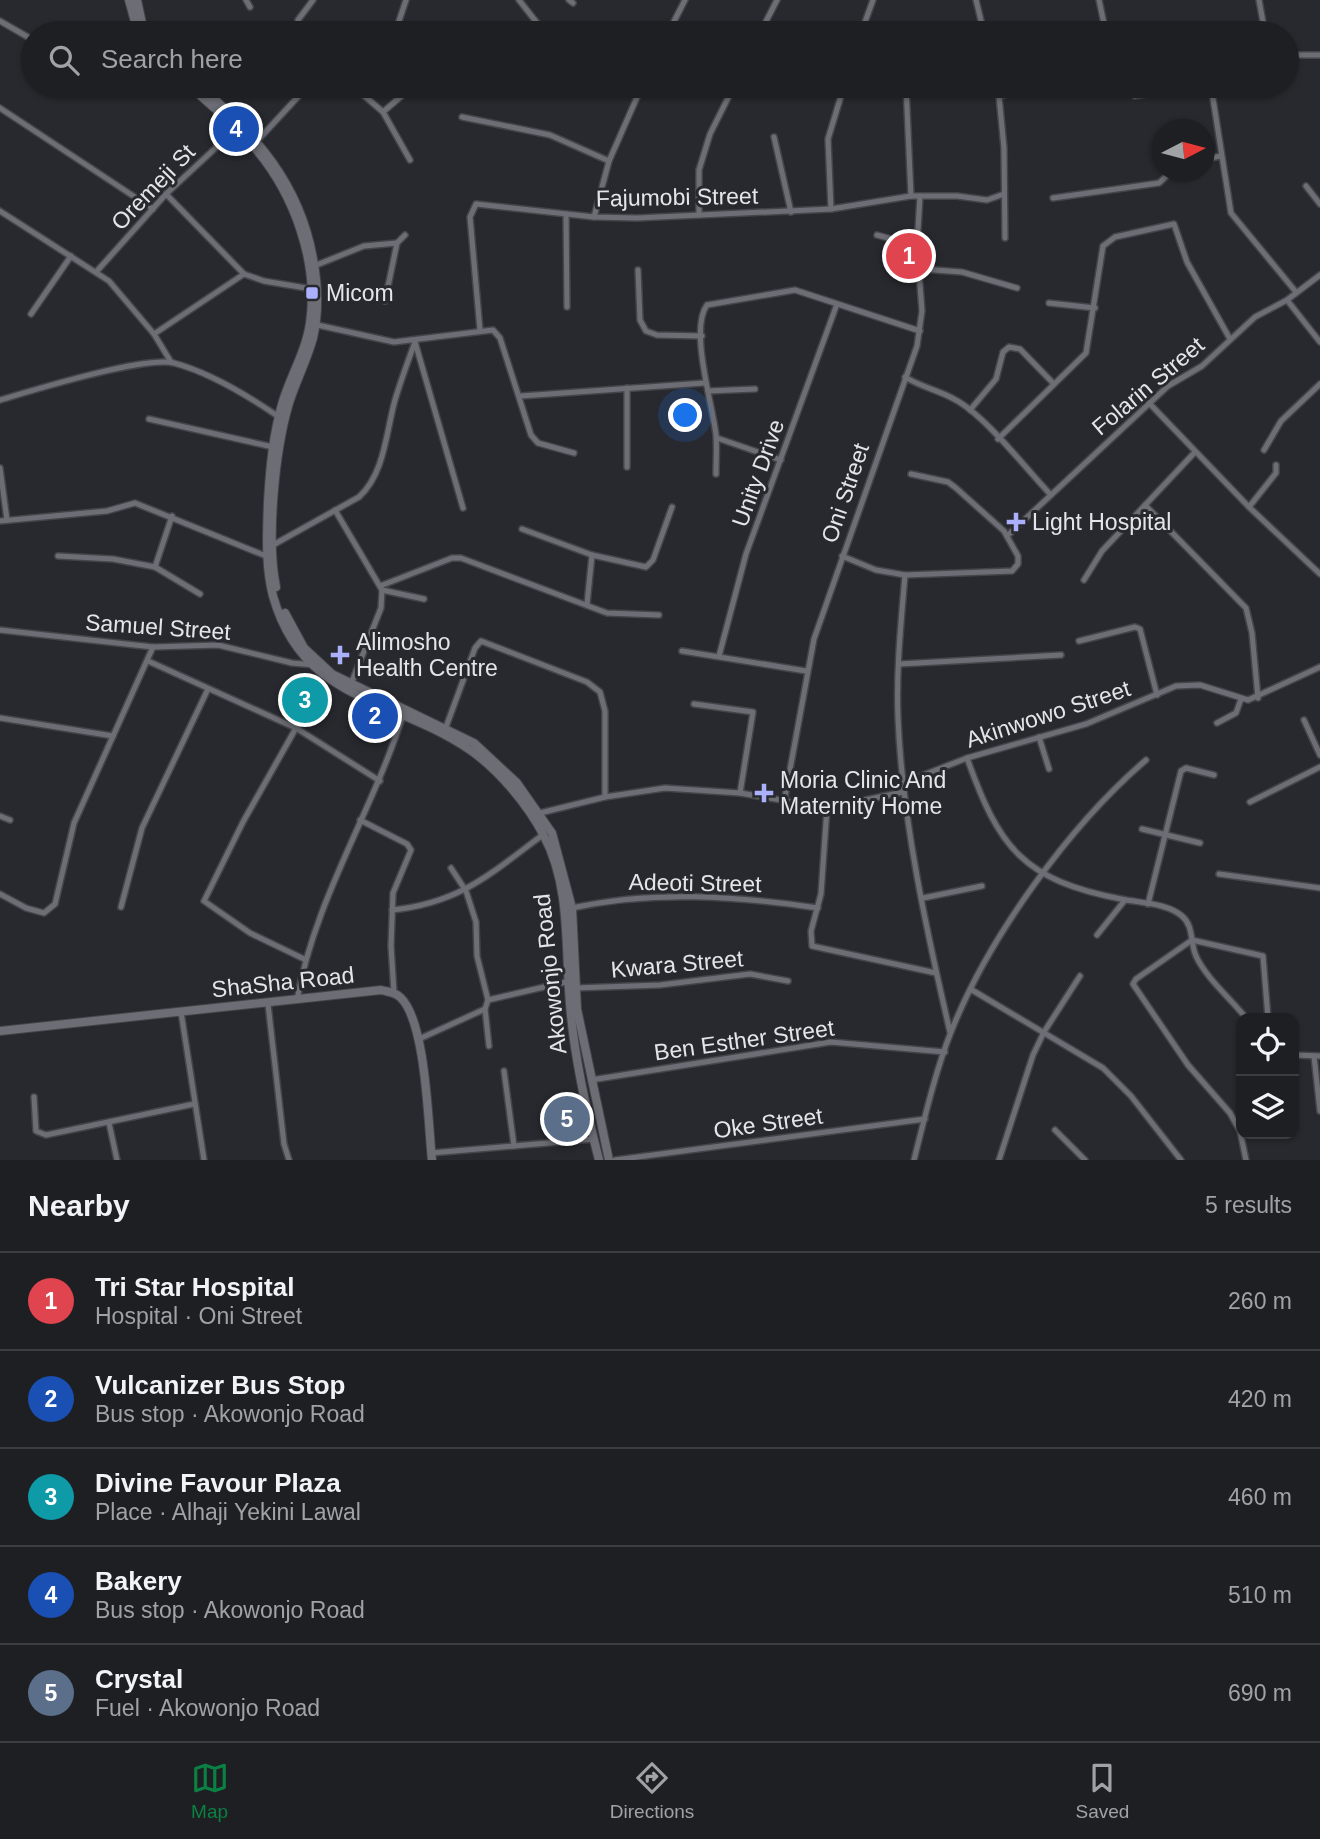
<!DOCTYPE html>
<html lang="en">
<head>
<meta charset="utf-8">
<style>
  body { margin:0; font-family:Helvetica,sans-serif; background:#2b2c2f; color:#f1f3f6 }
  .controls { position:absolute; right:21px; bottom:21px; display:grid; overflow:hidden; border-radius:14px; box-shadow:0 2px 5px #0004 }
  .controls button { width:63px; height:63px; display:grid; place-items:center; padding:0; border:0; border-bottom:2px solid #3c3d40; background:#1e1f22; color:#f1f3f6; font:35px sans-serif }
  .compass { position:absolute; left:1152px; top:119px; width:63px; height:63px; border-radius:50%; background:#1e1f22; box-shadow:0 2px 5px #0004; rotate:84deg }
  .you { position:absolute; left:686px; top:416px; width:24px; height:24px; margin:-18px; border:5px solid #fff; border-radius:50%; background:#1a73e8; box-shadow:0 0 0 10px #1a73e833 }
  .badge { display:grid; place-items:center; width:46px; height:46px; border-radius:50%; background:#0b8043; color:#fff; font-size:23px; font-weight:700 }
  .pin { position:absolute; translate:-50% -50%; border:4px solid #fff; box-shadow:0 2px 7px #0006 }
  .list { margin:0; padding:0; list-style:none }
  h2 { display:flex; justify-content:space-between; align-items:center; height:91px; margin:0; padding:0 28px; font-size:30px }
  h2 small { font-size:23px; font-weight:400; color:#a1a2a5 }
  .list li { display:grid; grid-template-columns:46px 1fr auto; gap:21px; align-items:center; box-sizing:border-box; height:98px; padding:0 28px; border-top:2px solid #3c3d40 }
  .list b { display:block; font-size:26px; white-space:nowrap }
  .list p { margin:0; font-size:23px; white-space:nowrap; color:#a1a2a5 }
  .list em { font-size:23px; font-style:normal; color:#a1a2a5 }
  .icon { flex:none; width:38px; height:38px; fill:none; stroke:currentColor; stroke-width:2; stroke-linecap:round; stroke-linejoin:round }
  .map { position:relative; flex:none; width:1320px; height:1160px; overflow:hidden }
  .search { position:absolute; background:#1e1f22; box-shadow:0 2px 5px #0004; left:21px; right:21px; top:21px; height:77px; display:flex; align-items:center; gap:18px; box-sizing:border-box; padding:0 24px; border-radius:38px; color:#a1a2a5; font-size:26px }
  .sheet { height:581px; background:#1e1f22 }
  nav { display:flex; justify-content:space-around; align-items:center; box-sizing:border-box; height:98px; border-top:2px solid #3c3d40; background:#1e1f22; font-size:19px; color:#a1a2a5 }
  nav a { display:grid; justify-items:center; gap:4px }
  nav .on { color:#0b8043 }
  .map>svg:first-child { display:block }
</style>
</head>
<body>
<div class="map">
<svg width="1320" height="1160" viewBox="0 0 1320 1160">
  <rect width="100%" height="100%" fill="#28292e"/>
  <g fill="none" stroke-linecap="round" stroke-linejoin="round">
    <defs>
      <g id="street">
        <path d="M246 0 250 7"/>
        <path d="M519 0 545 33"/>
        <path d="M569 0 573 3"/>
        <path d="M976 0 984 33"/>
        <path d="M1099 0 1106 33"/>
        <path d="M1259 0 1265 33"/>
        <path d="M0 21 33 40"/>
        <path d="M300 33 298 20 313 0"/>
        <path d="M395 33 406 0"/>
        <path d="M614 33 620 26"/>
        <path d="M668 33 685 0"/>
        <path d="M760 33 777 0"/>
        <path d="M861 33 873 0"/>
        <path d="M1287 55H1320"/>
        <path d="M353 86 383 112 410 160"/>
        <path d="M906 86 911 196"/>
        <path d="M998 86 1004 148 1005 238"/>
        <path d="M1211 86 1231 213 1296 292"/>
        <path d="M537 88 540 86"/>
        <path d="M1135 96 1194 86"/>
        <path d="M999 97 1027 86"/>
        <path d="M0 108 153 209"/>
        <path d="M383 112 413 86"/>
        <path d="M462 117 550 135 609 161"/>
        <path d="M774 137 791 212"/>
        <path d="M258 140 308 86"/>
        <path d="M1204 159 1221 156"/>
        <path d="M1306 186 1320 204"/>
        <path d="M166 194 244 274"/>
        <path d="M1053 198 1159 183 1171 172"/>
        <path d="M831 209 828 139 844 86"/>
        <path d="M0 211 109 281 154 334 171 362"/>
        <path d="M566 214 567 307"/>
        <path d="M699 215V170L710 134 734 86"/>
        <path d="M594 217 609 161 642 86"/>
        <path d="M877 235 917 246"/>
        <path d="M314 266 364 246 397 243"/>
        <path d="M921 269 962 272 1017 288"/>
        <path d="M638 270 640 320 646 331 657 335 702 336"/>
        <path d="M97 271 166 194 236 129"/>
        <path d="M1287 300 1320 342"/>
        <path d="M385 301 397 243 405 235"/>
        <path d="M1049 303 1095 308"/>
        <path d="M31 314 71 256"/>
        <path d="M313 324 394 342 493 330 500 338 531 435 538 443 574 453"/>
        <path d="M480 330 470 217 476 204 594 217 637 218 831 209 911 196H957L987 200 1004 194"/>
        <path d="M154 334 244 274 264 281 312 289"/>
        <path d="M415 342 463 508"/>
        <path d="M905 377C921 387 938 390 954 399 985 415 1026 469 1051 495"/>
        <path d="M708 391 755 389"/>
        <path d="M521 396 704 383"/>
        <path d="M0 400C34 390 144 356 174 363 211 373 247 395 279 417"/>
        <path d="M1149 403 1249 507 1320 574"/>
        <path d="M970 410 996 379 1003 352 1009 347 1020 349 1054 384"/>
        <path d="M149 419 273 447"/>
        <path d="M717 438 781 460"/>
        <path d="M998 439 1086 353 1103 246 1115 237 1174 224 1187 262 1230 339"/>
        <path d="M1264 450 1281 421 1320 384"/>
        <path d="M627 467V388"/>
        <path d="M0 468 7 520"/>
        <path d="M716 474C716 461 717 448 716 435 713 406 689 329 707 305L795 290 920 331"/>
        <path d="M1145 505 1246 608 1252 633 1258 698"/>
        <path d="M1249 507 1276 473V465"/>
        <path d="M335 510 382 590 381 608 351 684"/>
        <path d="M0 521 107 511 135 503 266 556"/>
        <path d="M522 529 592 555 646 567 653 560 672 507"/>
        <path d="M1007 536 1168 386 1202 366 1255 317 1287 300 1320 275"/>
        <path d="M273 545 359 497C385 473 386 432 395 400 401 380 408 361 415 342"/>
        <path d="M58 556 113 559 155 567 200 594"/>
        <path d="M842 556 876 570 905 575 1012 571 1018 564V556L1004 531 956 488 948 482 911 474"/>
        <path d="M155 567 172 516"/>
        <path d="M905 575C901 623 896 671 898 718 902 819 927 933 950 1032"/>
        <path d="M1084 580 1102 551 1195 452"/>
        <path d="M380 586 452 558H461L607 613 659 615"/>
        <path d="M382 590 424 599"/>
        <path d="M587 604 592 555"/>
        <path d="M0 630 153 647 218 645 292 663 315 665"/>
        <path d="M1079 641 1135 627 1140 629 1157 695"/>
        <path d="M682 651 806 671"/>
        <path d="M719 656 746 554 837 304"/>
        <path d="M148 661 296 728 380 781"/>
        <path d="M899 664 1061 655"/>
        <path d="M694 704 753 712 740 793"/>
        <path d="M0 718 113 736"/>
        <path d="M1304 720 1320 755"/>
        <path d="M1217 723 1236 713 1241 699"/>
        <path d="M446 727 475 648 481 641 587 682 600 692 605 711V797"/>
        <path d="M296 728 243 822 204 901 250 933 304 959"/>
        <path d="M1039 737 1049 769"/>
        <path d="M967 758C999 848 1023 880 1121 899 1140 903 1167 903 1182 916 1194 926 1190 943 1196 956 1206 978 1231 999 1246 1018"/>
        <path d="M903 783 967 758 1086 724 1176 686 1200 685 1248 700 1320 667"/>
        <path d="M784 802 814 639 917 346 922 311 917 246 920 196"/>
        <path d="M1250 802 1320 767"/>
        <path d="M827 808 821 894 811 931 812 946 936 973"/>
        <path d="M540 813 605 797 665 788 740 793 827 808 903 792"/>
        <path d="M0 816 10 820"/>
        <path d="M360 820 407 844 411 850 393 893 391 946 394 993"/>
        <path d="M1142 829 1200 843"/>
        <path d="M451 868 466 891 476 922 477 956 488 1000 485 1009 489 1046"/>
        <path d="M1219 874 1320 888"/>
        <path d="M0 894 26 908 44 913 55 904 74 823 153 647"/>
        <path d="M923 898 982 886"/>
        <path d="M1148 904 1181 771 1186 768 1214 775"/>
        <path d="M121 907 142 828 208 689"/>
        <path d="M572 908C653 890 736 896 818 908"/>
        <path d="M392 910C461 903 491 873 544 834"/>
        <path d="M1097 935 1125 900"/>
        <path d="M1192 940 1136 979 1133 984 1188 1065 1230 1113 1240 1131 1246 1160"/>
        <path d="M1192 940 1263 956 1268 1018"/>
        <path d="M575 988 660 985 750 974 788 981"/>
        <path d="M972 990 1103 1068 1131 1096 1181 1160"/>
        <path d="M297 1000C315 898 372 813 403 715"/>
        <path d="M488 1000 570 981"/>
        <path d="M268 1004 284 1144 289 1160"/>
        <path d="M181 1012 204 1160"/>
        <path d="M419 1039 485 1009"/>
        <path d="M1294 1055 1320 1056"/>
        <path d="M1314 1056 1320 1111"/>
        <path d="M504 1071 514 1146"/>
        <path d="M591 1080 831 1042 945 1052"/>
        <path d="M34 1097 36 1131 46 1135 194 1104"/>
        <path d="M109 1123 117 1160"/>
        <path d="M1055 1130 1085 1160"/>
        <path d="M431 1153 594 1139"/>
        <path d="M615 1160 925 1119"/>
        <path d="M914 1160C924 1120 936 1069 951 1032 988 938 1069 826 1146 760"/>
        <path d="M999 1160 1033 1055 1044 1032 1080 976"/>
      </g>
      <g id="secondary">
        <path d="M129 0 138 33"/>
        <path d="M137 0 143 28 147 33"/>
        <path d="M190 86C211 106 235 124 254 147 294 193 319 262 310 323 306 351 291 375 283 401 273 434 270 468 268 502 267 534 265 565 273 596 303 703 393 697 470 750 499 770 528 805 544 836 571 887 565 948 570 1004 574 1056 586 1110 599 1160"/>
        <path d="M200 86C256 135 300 184 313 259 318 285 319 312 313 338 307 360 296 381 289 403 275 450 266 539 276 587"/>
        <path d="M285 613 304 648 332 674 474 743 517 783 552 833 572 908 577 1009 609 1160"/>
        <path d="M0 1031 381 990C388 992 396 992 401 998 426 1023 428 1123 432 1160"/>
      </g>
    </defs>
    <!-- street casing -->
    <use href="#street" stroke="#444449" stroke-width="8"/>
    <!-- secondary casing -->
    <use href="#secondary" stroke="#444449" stroke-width="10"/>
    <!-- street -->
    <use href="#street" stroke="#6d6e75" stroke-width="5"/>
    <!-- secondary -->
    <use href="#secondary" stroke="#6d6e75" stroke-width="8"/>
  </g>
  <!-- markers -->
  <g fill="#aab0fb" stroke="#28292e" stroke-width="2.5">
    <rect x="305" y="286" width="14" height="14" rx="3.5"/>
    <path d="M1012.5 511.5h7v7h7v7h-7v7h-7v-7h-7v-7h7z"/>
    <path d="M336.5 644.5h7v7h7v7h-7v7h-7v-7h-7v-7h7z"/>
    <path d="M760.5 782.5h7v7h7v7h-7v7h-7v-7h-7v-7h7z"/>
  </g>
  <g text-anchor="middle" stroke-width="6" stroke-linejoin="round" paint-order="stroke">
    <!-- street labels -->
    <g font-size="23" fill="#e4e5e9" stroke="#28292e">
      <text transform="translate(153 187) rotate(-46)" y="8">Oremeji St</text>
      <text transform="translate(677 197) rotate(-1)" y="8">Fajumobi Street</text>
      <text transform="translate(1148 386) rotate(-40)" y="8">Folarin Street</text>
      <text transform="translate(758 473) rotate(-70)" y="8">Unity Drive</text>
      <text transform="translate(845 493) rotate(-71)" y="8">Oni Street</text>
      <text transform="translate(158 627) rotate(4)" y="8">Samuel Street</text>
      <text transform="translate(1048 714) rotate(-18)" y="8">Akinwowo Street</text>
      <text transform="translate(695 883) rotate(1)" y="8">Adeoti Street</text>
      <text transform="translate(677 964) rotate(-5)" y="8">Kwara Street</text>
      <text transform="translate(550 974) rotate(-96)" y="8">Akowonjo Road</text>
      <text transform="translate(283 982) rotate(-6)" y="8">ShaSha Road</text>
      <text transform="translate(744 1040) rotate(-8)" y="8">Ben Esther Street</text>
      <text transform="translate(768 1123) rotate(-8)" y="8">Oke Street</text>
    </g>
    <!-- poi labels -->
    <g font-size="23" fill="#e4e5e9" stroke="#28292e" text-anchor="start">
      <text x="326" y="301">Micom</text>
      <text x="1032" y="530">Light Hospital</text>
      <text x="356" y="650">Alimosho<tspan x="356" dy="26">Health Centre</tspan></text>
      <text x="780" y="788">Moria Clinic And<tspan x="780" dy="26">Maternity Home</tspan></text>
    </g>
  </g>
</svg>
<div class="controls">
<button><svg class="icon" aria-label="locate" viewBox="0 0 24 24"><circle cx="12" cy="12" r="6"/><path d="M12 2v4M12 18v4M2 12h4M18 12h4"/></svg></button>
<button><svg class="icon" aria-label="layers" viewBox="0 0 24 24"><path d="M12 4l9 5-9 5-9-5zM3 14l9 5 9-5"/></svg></button>
</div>
<svg class="compass" viewBox="-18 -18 36 36"><path d="M0-13l5 13h-10z" fill="#e53935"/><path d="M0 13l5-13h-10z" fill="#a1a2a5"/></svg>
<div class="you"></div>
<div class="pin badge" style="left:909px;top:256px;background:#e0444e">1</div>
<div class="pin badge" style="left:375px;top:716px;background:#1a4fb4">2</div>
<div class="pin badge" style="left:305px;top:700px;background:#0f9aa8">3</div>
<div class="pin badge" style="left:236px;top:129px;background:#1a4fb4">4</div>
<div class="pin badge" style="left:567px;top:1119px;background:#5c6f8a">5</div>
<div class="search"><svg class="icon" aria-label="search" viewBox="0 0 24 24"><circle cx="10" cy="10" r="6"/><path d="M15 15l6 6"/></svg>Search here</div>
</div>
<section class="sheet">
<h2>Nearby<small>5 results</small></h2>
<ul class="list">
<li><span class="badge" style="background:#e0444e">1</span><div><b>Tri Star Hospital</b><p>Hospital · Oni Street</p></div><em>260 m</em></li>
<li><span class="badge" style="background:#1a4fb4">2</span><div><b>Vulcanizer Bus Stop</b><p>Bus stop · Akowonjo Road</p></div><em>420 m</em></li>
<li><span class="badge" style="background:#0f9aa8">3</span><div><b>Divine Favour Plaza</b><p>Place · Alhaji Yekini Lawal</p></div><em>460 m</em></li>
<li><span class="badge" style="background:#1a4fb4">4</span><div><b>Bakery</b><p>Bus stop · Akowonjo Road</p></div><em>510 m</em></li>
<li><span class="badge" style="background:#5c6f8a">5</span><div><b>Crystal</b><p>Fuel · Akowonjo Road</p></div><em>690 m</em></li>
</ul>
</section>
<nav>
<a class="on"><svg class="icon" aria-label="map" viewBox="0 0 24 24"><path d="M3 6l6-2 6 2 6-2v14l-6 2-6-2-6 2zM9 4v14M15 6v14"/></svg>Map</a>
<a><svg class="icon" aria-label="directions" viewBox="0 0 24 24"><path d="M12 3l9 9-9 9-9-9zM9 14v-3h6M13 9l2 2-2 2"/></svg>Directions</a>
<a><svg class="icon" aria-label="saved" viewBox="0 0 24 24"><path d="M7 4h10v16l-5-4-5 4z"/></svg>Saved</a>
</nav>
</body>
</html>
